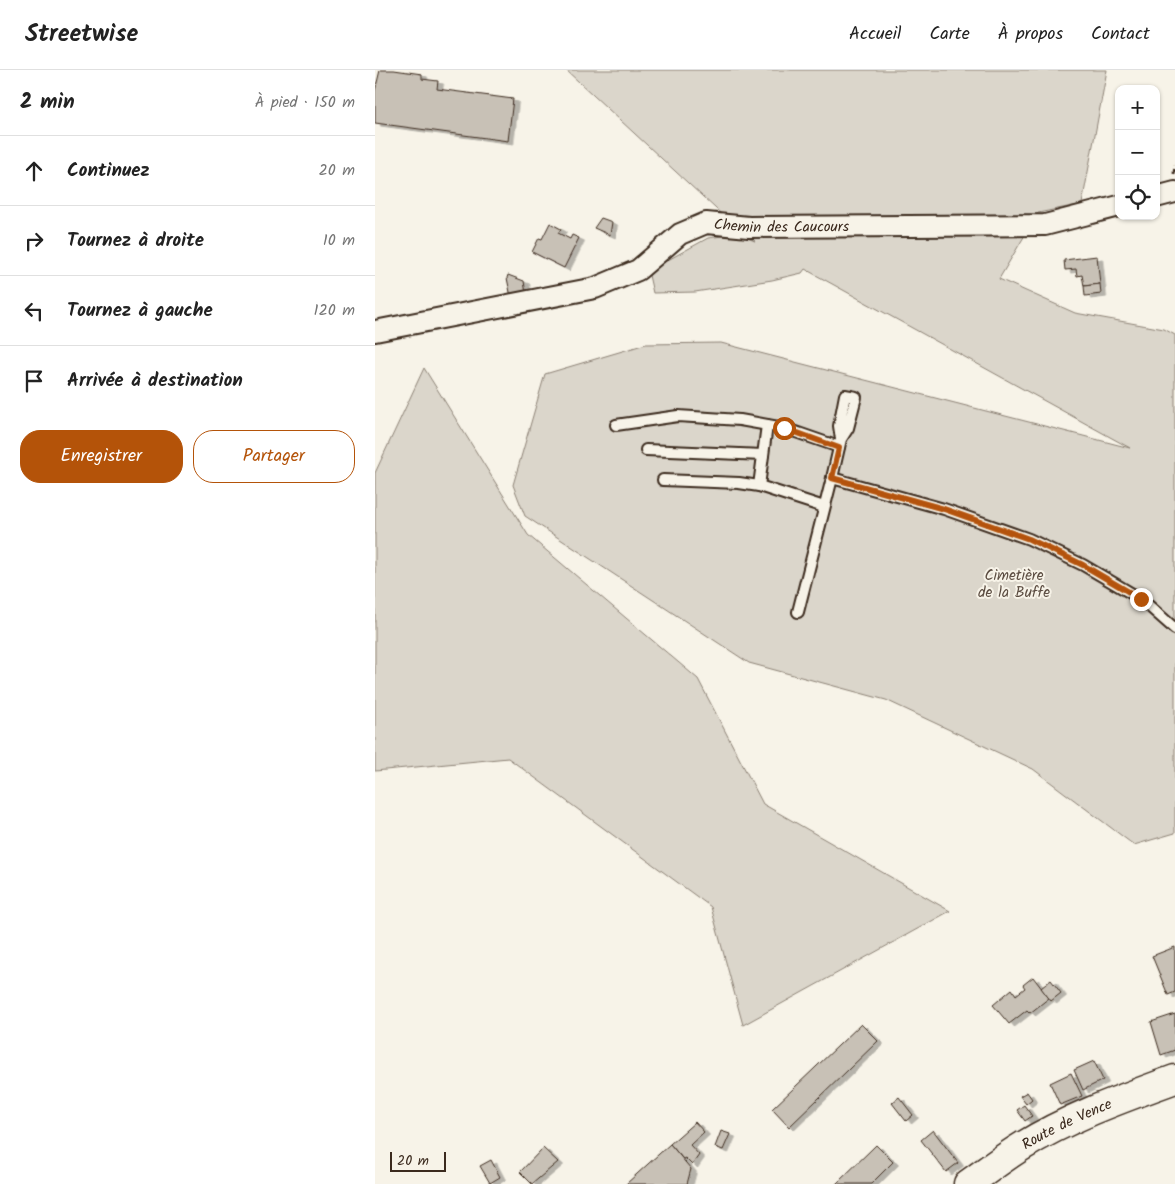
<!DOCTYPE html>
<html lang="fr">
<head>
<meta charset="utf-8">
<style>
  body { margin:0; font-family:Kalam,sans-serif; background:#f2f2f2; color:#222 }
  .controls { position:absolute; right:15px; top:15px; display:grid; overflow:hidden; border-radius:10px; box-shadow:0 1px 4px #0004 }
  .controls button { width:45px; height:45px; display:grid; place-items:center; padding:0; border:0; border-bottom:1px solid #e0e0e0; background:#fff; color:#222; font:25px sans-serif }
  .scale { position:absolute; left:15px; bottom:12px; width:56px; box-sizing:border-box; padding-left:5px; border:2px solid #3b2a1e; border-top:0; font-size:14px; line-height:18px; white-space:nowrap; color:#3b2a1e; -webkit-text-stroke:4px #f7f3e8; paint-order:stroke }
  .stop { position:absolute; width:15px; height:15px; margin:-11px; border:4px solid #b45309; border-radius:50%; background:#fff }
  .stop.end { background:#b45309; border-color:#fff; box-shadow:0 1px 5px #0008 }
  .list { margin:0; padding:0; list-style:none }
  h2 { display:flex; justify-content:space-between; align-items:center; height:65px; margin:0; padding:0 20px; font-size:21px }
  h2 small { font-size:16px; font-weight:400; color:#767676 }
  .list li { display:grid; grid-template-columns:32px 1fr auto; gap:15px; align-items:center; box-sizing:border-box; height:70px; padding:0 20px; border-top:1px solid #e0e0e0 }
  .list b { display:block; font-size:19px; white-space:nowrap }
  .list em { font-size:16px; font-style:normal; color:#767676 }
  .actions { display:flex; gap:10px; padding:15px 20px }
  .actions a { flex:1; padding:11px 0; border:1px solid #b45309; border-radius:20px; text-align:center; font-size:18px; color:#b45309 }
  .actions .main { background:#b45309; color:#fff }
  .icon { flex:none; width:28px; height:28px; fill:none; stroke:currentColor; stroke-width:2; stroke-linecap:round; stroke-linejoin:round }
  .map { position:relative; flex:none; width:800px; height:1114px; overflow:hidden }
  header { display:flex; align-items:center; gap:30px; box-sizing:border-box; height:70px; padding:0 25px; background:#fff; border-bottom:1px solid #e0e0e0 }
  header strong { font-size:24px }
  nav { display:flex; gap:28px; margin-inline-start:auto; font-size:18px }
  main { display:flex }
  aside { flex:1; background:#fff }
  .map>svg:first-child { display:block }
</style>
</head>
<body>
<header>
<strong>Streetwise</strong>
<nav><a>Accueil</a><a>Carte</a><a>À propos</a><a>Contact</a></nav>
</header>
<main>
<aside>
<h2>2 min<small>À pied · 150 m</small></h2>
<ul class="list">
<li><svg class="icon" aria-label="ahead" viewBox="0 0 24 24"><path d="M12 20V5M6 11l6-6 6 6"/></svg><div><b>Continuez</b></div><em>20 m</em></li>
<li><svg class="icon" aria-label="right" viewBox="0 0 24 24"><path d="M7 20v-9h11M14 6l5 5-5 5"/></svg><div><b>Tournez à droite</b></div><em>10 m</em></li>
<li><svg class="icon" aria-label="left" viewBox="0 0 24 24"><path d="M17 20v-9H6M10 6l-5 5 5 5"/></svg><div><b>Tournez à gauche</b></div><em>120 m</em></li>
<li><svg class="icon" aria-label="arrive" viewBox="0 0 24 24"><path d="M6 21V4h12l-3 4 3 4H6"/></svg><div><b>Arrivée à destination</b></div></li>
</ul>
<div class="actions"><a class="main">Enregistrer</a><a>Partager</a></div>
</aside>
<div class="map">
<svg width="800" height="1114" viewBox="0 0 800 1114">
  <defs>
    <filter id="shadow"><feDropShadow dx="5.5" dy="3" stdDeviation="0" flood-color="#0004"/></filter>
  </defs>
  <rect width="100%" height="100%" fill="#f7f3e8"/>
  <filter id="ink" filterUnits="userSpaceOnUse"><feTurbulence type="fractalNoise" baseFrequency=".02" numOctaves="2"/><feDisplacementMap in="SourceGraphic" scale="10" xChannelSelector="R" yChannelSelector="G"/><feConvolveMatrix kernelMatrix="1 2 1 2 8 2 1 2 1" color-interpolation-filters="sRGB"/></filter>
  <g filter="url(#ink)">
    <!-- green -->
    <g fill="#dbd6cb" stroke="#8b8074">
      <path d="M191 0H732L707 134 663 143 624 209 700 243 789 259 800 265V763L759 775 658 699 511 630 374 593 150 446 138 415 170 304 271 274 346 273 755 378 430 199 427 203 397 210 320 222 278 223 273 201 333 168 361 164 380 171 368 164Z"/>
      <path d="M49 298 153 465 323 609 388 734 575 841 368 955 336 837 133 688 0 701V403Z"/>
    </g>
    <!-- building -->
    <g fill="#c8c1b6" stroke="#3b2a1e" filter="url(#shadow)">
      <path d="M5 0H19L47 4V9L63 11 62 19 138 29 133 71 0 53V21Z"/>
      <path d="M226 148 237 152 235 165 219 158Z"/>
      <path d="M175 153 186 159 183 163 195 169 197 165 204 168 189 198 157 182 164 168 167 169Z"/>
      <path d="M722 186 725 214 709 216 707 205 702 206 701 199 690 200 689 190Z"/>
      <path d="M133 205 149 211 151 224 136 227 132 208Z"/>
      <path d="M725 214 726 224 710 226 709 216Z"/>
      <path d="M800 877V922L793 925 777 886Z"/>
      <path d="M658 907 674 928 655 943 652 940 634 954 618 935 637 919 641 925 650 918 648 915Z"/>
      <path d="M676 910 686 923 676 931 666 918Z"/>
      <path d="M800 944V980L786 985 776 952Z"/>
      <path d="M486 954 503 971 414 1057 397 1039Z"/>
      <path d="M719 991 728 1010 708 1020 699 1000Z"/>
      <path d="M696 1003 707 1026 685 1035 675 1013Z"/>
      <path d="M652 1022 657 1029 651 1034 645 1026Z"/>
      <path d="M524 1027 538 1045 531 1051 517 1033Z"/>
      <path d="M649 1035 657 1046 650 1051 642 1040Z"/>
      <path d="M320 1052 329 1062 315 1075 324 1085 317 1095 310 1088 308 1089 295 1074Z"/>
      <path d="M558 1060 583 1093 571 1102 546 1070Z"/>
      <path d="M346 1061 355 1064 348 1080 340 1077Z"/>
      <path d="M295 1074 316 1099 312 1114H251Z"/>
      <path d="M501 1075 518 1092 496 1114H461Z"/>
      <path d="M168 1078 183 1092 157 1114 145 1102Z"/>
      <path d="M116 1090 125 1107 115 1113 105 1096Z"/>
    </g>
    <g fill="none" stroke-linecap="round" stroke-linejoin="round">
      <defs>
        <g id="service">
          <path d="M241 355 303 346 365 350 409 358 464 377"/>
          <path d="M271 380 388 385"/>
          <path d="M457 408 466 369 473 358 481 327 470 325 464 356 466 369"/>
          <path d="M288 410 364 413 384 416 449 437"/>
          <path d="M384 416 392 355"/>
          <path d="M423 542 457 408 569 439 654 469 708 495 766 529 800 559"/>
        </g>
        <g id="minor">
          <path d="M781 127 800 122"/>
          <path id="s1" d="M0 261 220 218 263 200 305 164 331 153 374 157 670 155 744 136"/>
        </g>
        <g id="secondary">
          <path id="s2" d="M593 1114C610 1102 628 1088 646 1077 694 1047 748 1028 800 1009"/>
        </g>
      </defs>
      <!-- service casing -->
      <use href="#service" stroke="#3b2a1e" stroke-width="14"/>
      <!-- minor casing -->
      <use href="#minor" stroke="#3b2a1e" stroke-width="24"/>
      <!-- secondary casing -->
      <use href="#secondary" stroke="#3b2a1e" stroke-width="31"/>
      <!-- path -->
      <path stroke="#3b2a1e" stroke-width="3" stroke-dasharray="5 4" stroke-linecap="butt" d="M799 104 800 95"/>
      <!-- service -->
      <use href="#service" stroke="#f7f3e8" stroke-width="10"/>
      <!-- minor -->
      <use href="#minor" stroke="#f7f3e8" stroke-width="20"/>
      <!-- secondary -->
      <use href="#secondary" stroke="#f7f3e8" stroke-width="28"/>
    </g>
  </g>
  <g fill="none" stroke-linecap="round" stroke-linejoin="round" filter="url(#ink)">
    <!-- route -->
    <path stroke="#b45309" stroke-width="6" d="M409 358 464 378 457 408 569 439 654 469 708 495 766 529"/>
  </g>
  <g text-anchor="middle" stroke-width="4" stroke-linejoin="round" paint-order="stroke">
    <!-- street labels -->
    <g font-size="15" fill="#3b2a1e" stroke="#f7f3e8">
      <text dy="5" stroke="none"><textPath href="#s1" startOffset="430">Chemin des Caucours</textPath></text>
      <text dy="5" stroke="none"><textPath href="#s2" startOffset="116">Route de Vence</textPath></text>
    </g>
    <!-- park labels -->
    <g font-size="15" fill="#5b4c41" stroke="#f7f3e8">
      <text x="639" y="510">Cimetière<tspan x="639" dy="17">de la Buffe</tspan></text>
    </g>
  </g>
</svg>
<div class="controls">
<button>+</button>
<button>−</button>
<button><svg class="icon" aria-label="locate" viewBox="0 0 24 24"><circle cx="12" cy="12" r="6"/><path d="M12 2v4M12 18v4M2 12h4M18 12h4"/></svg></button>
</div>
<div class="scale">20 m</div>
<div class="stop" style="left:409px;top:358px"></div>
<div class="stop end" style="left:766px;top:529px"></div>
</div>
</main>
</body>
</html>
